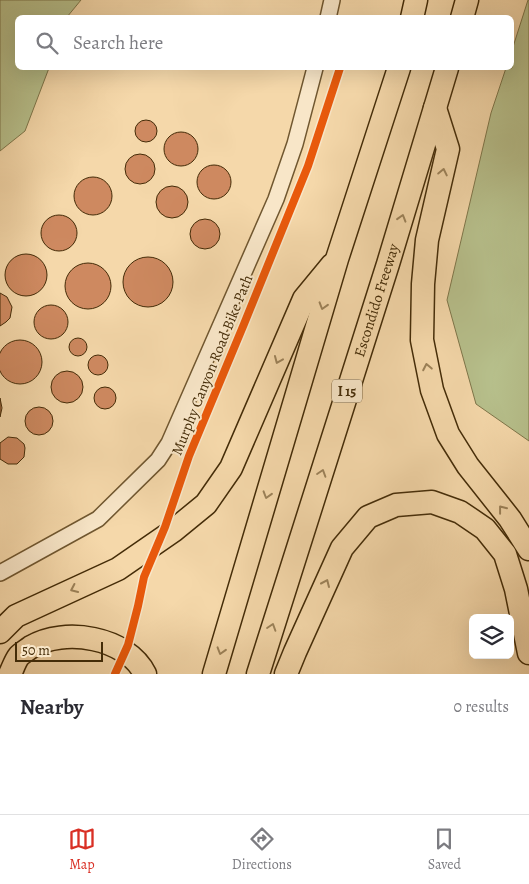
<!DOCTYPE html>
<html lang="en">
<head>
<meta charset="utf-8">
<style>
  body { margin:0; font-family:Alegreya,serif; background:#f2f2f3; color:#2b2b33 }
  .controls { position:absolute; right:15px; bottom:15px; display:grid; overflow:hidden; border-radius:8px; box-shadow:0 5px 20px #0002 }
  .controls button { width:45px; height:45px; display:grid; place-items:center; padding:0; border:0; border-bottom:1px solid #e1e1e2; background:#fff; color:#2b2b33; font:25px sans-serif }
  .scale { position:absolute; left:15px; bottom:12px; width:88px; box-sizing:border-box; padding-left:5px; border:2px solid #442c08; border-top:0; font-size:14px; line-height:18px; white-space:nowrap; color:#442c08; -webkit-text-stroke:4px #f8e6c8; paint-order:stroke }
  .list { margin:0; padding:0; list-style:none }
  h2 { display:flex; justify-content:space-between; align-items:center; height:65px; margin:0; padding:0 20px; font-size:21px }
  h2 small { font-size:16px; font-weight:400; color:#7c7c81 }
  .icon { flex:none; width:28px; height:28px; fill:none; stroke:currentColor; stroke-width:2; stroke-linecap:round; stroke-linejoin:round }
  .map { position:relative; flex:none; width:529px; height:674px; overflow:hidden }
  .search { position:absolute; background:#fff; box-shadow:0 5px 20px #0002; left:15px; right:15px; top:15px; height:55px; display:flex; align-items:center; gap:12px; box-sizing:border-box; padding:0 18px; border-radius:8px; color:#7c7c81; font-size:19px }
  .sheet { height:140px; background:#fff }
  nav { display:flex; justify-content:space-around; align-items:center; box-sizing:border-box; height:70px; border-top:1px solid #e1e1e2; background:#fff; font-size:14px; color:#7c7c81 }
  nav a { display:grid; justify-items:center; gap:2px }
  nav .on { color:#d93025 }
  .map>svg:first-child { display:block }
</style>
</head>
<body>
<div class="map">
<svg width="529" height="674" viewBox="0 0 529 674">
  <rect width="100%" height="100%" fill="#f5d8aa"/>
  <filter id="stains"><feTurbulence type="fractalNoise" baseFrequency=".004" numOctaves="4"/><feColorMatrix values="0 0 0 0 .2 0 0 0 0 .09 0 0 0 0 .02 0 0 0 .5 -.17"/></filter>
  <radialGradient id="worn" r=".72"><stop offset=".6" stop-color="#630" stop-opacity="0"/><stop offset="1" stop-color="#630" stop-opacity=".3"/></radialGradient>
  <!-- green -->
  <g fill="#b7c08c" stroke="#7e764a">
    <path d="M0 0H81L67 17 18 18V68H49L25 131 0 151Z"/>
    <path d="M528 0H529V441L476 404 447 300 491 113 506 68H512V50Z"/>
  </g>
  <!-- building -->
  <g fill="#ce8960" stroke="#442c08">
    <circle cx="146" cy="131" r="11"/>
    <circle cx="181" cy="149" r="17"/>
    <circle cx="140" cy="169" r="15"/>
    <circle cx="214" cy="182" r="17"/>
    <circle cx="93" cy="196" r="19"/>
    <circle cx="172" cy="202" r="16"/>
    <circle cx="59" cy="233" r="18"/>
    <circle cx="205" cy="234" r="15"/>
    <circle cx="26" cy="275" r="21"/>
    <circle cx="148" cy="282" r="25"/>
    <circle cx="88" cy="286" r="23"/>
    <path d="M0 293 7 297 12 307 10 318 6 322 0 326Z"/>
    <circle cx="51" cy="322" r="17"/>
    <circle cx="78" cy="347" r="9"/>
    <circle cx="20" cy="362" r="22"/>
    <circle cx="98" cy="365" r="10"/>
    <circle cx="67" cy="387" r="16"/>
    <circle cx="105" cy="398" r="11"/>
    <path d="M0 398 2 408 0 417Z"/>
    <circle cx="39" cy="421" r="14"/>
    <path d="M8 437 17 438 24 444 25 448 24 457 17 464H8L0 459V443Z"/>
  </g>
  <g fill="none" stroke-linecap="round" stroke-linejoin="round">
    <defs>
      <g id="minor">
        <path d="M328 18 332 0"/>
        <path d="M0 573 98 519 158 460 169 443 276 199 295 144 315 68"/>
      </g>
      <g id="highway">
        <path d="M412 18 416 0"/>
        <path d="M462 18 467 0"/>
        <path d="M435 108 448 149 427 240 423 284 422 340 432 390 448 434 468 466 510 519 529 549"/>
        <path d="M0 632 16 616 118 569 173 531 206 504 231 468 304 299 332 265"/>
        <path d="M10 674C13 668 15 661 19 656 22 653 27 650 31 647 64 627 127 637 145 674"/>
        <path d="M214 674 337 259 399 68"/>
        <path id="s1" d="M258 674 388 264 447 68"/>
        <path d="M286 674 295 652 342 548 368 517 396 505 432 502 460 512 485 529 505 554 516 589 529 653"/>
      </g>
    </defs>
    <!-- minor casing -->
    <use href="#minor" stroke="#705730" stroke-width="18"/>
    <!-- highway casing -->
    <use href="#highway" stroke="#442c08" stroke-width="25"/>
    <!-- minor -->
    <use href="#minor" stroke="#f8e6c8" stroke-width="15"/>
    <!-- highway -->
    <use href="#highway" stroke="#f5d8aa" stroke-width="22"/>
    <defs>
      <path id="cycleway" d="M115 674 128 645 138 606 144 577 165 527 189 456 244 324 308 166 340 68"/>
    </defs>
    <!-- cycleway casing -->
    <use href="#cycleway" stroke="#f8e6c8" stroke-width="11"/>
    <!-- cycleway -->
    <use href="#cycleway" stroke="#e8590c" stroke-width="8"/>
  </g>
  <!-- one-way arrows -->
  <defs><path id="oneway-chevron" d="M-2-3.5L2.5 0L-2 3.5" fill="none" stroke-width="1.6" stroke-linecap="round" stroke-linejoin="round" transform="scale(1.25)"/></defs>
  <g stroke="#9c8259">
    <use href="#oneway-chevron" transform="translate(443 172) rotate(-78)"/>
    <use href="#oneway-chevron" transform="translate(402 218) rotate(-73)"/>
    <use href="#oneway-chevron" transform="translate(323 306) rotate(107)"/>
    <use href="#oneway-chevron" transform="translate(278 360) rotate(113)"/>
    <use href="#oneway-chevron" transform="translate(427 367) rotate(-101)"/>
    <use href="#oneway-chevron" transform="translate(322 473) rotate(-72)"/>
    <use href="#oneway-chevron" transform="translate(267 495) rotate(107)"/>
    <use href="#oneway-chevron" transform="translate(502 509) rotate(-128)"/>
    <use href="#oneway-chevron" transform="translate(326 583) rotate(-66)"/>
    <use href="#oneway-chevron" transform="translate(74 589) rotate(155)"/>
    <use href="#oneway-chevron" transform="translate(272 627) rotate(-72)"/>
    <use href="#oneway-chevron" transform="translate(221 651) rotate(107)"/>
  </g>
  <g text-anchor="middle" stroke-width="4" stroke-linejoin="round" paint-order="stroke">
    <!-- shield labels -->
    <rect fill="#f8e6c8" stroke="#7a6442" stroke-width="1" x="332" y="379.5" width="30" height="23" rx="4"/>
    <g font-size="14" font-weight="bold" fill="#442c08">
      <text x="347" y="396">I 15</text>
    </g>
    <!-- street labels -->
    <g font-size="15" fill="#442c08" stroke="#f8e6c8">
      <text dy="5" stroke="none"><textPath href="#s1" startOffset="392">Escondido Freeway</textPath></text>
      <text transform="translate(212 365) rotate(-68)" y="5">Murphy Canyon Road Bike Path</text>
    </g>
  </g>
  <rect width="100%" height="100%" filter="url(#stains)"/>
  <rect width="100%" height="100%" fill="url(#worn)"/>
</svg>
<div class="controls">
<button><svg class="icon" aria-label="layers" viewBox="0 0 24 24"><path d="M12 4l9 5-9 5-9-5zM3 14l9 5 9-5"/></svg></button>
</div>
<div class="scale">50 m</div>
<div class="search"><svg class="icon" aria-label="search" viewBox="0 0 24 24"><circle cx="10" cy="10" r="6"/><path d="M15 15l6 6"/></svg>Search here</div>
</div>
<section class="sheet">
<h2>Nearby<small>0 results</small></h2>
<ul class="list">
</ul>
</section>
<nav>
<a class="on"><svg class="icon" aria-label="map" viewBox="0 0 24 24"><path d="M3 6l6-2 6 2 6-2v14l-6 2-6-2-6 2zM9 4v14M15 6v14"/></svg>Map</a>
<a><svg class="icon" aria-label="directions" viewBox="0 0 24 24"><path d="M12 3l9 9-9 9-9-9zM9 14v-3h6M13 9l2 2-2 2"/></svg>Directions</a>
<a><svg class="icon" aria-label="saved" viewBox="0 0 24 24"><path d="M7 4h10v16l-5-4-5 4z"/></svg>Saved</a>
</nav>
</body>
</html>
